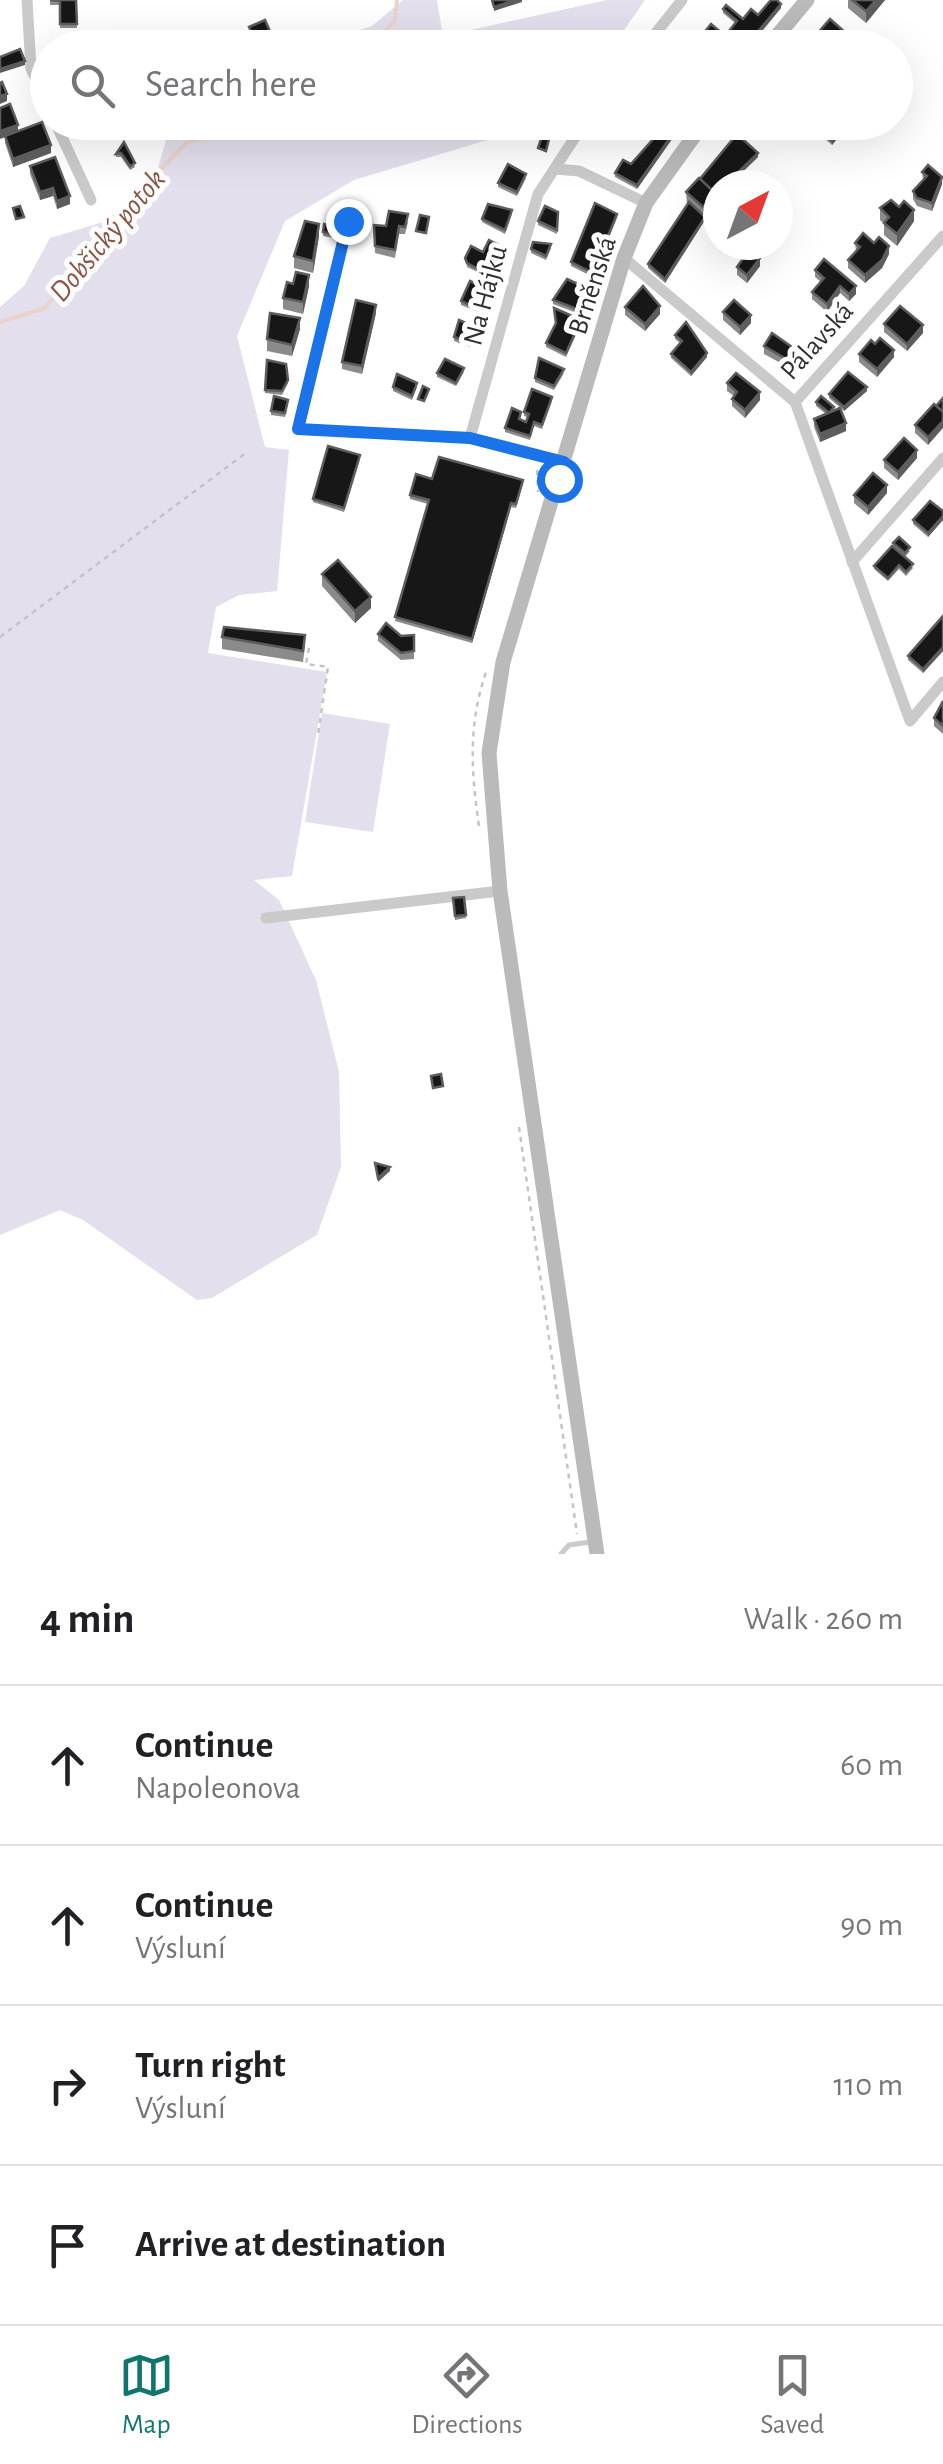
<!DOCTYPE html>
<html lang="en">
<head>
<meta charset="utf-8">
<style>
  body { margin:0; font-family:"Alegreya Sans",sans-serif; background:#f6f6f6; color:#202124 }
  .compass { position:absolute; left:703px; top:170px; width:90px; height:90px; border-radius:50%; background:#fff; box-shadow:0 10px 40px #0002; rotate:41deg }
  .stop { position:absolute; width:30px; height:30px; margin:-22px; border:8px solid #1a73e8; border-radius:50%; background:#fff }
  .stop.end { background:#1a73e8; border-color:#fff; box-shadow:0 2px 10px #0008 }
  .list { margin:0; padding:0; list-style:none }
  h2 { display:flex; justify-content:space-between; align-items:center; height:130px; margin:0; padding:0 40px; font-size:42px }
  h2 small { font-size:32px; font-weight:400; color:#757577 }
  .list li { display:grid; grid-template-columns:65px 1fr auto; gap:30px; align-items:center; box-sizing:border-box; height:160px; padding:0 40px; border-top:2px solid #e0e0e0 }
  .list b { display:block; font-size:38px; white-space:nowrap }
  .list p { margin:0; font-size:32px; white-space:nowrap; color:#757577 }
  .list em { font-size:32px; font-style:normal; color:#757577 }
  .icon { flex:none; width:55px; height:55px; fill:none; stroke:currentColor; stroke-width:2; stroke-linecap:round; stroke-linejoin:round }
  .map { position:relative; flex:none; width:943px; height:1554px; overflow:hidden }
  .search { position:absolute; background:#fff; box-shadow:0 10px 40px #0002; left:30px; right:30px; top:30px; height:110px; display:flex; align-items:center; gap:25px; box-sizing:border-box; padding:0 35px; border-radius:55px; color:#757577; font-size:38px }
  .sheet { height:770px; background:#fff }
  nav { display:flex; justify-content:space-around; align-items:center; box-sizing:border-box; height:140px; border-top:2px solid #e0e0e0; background:#fff; font-size:28px; color:#757577 }
  nav a { display:grid; justify-items:center; gap:5px }
  nav .on { color:#0f766e }
  .map>svg:first-child { display:block }
</style>
</head>
<body>
<div class="map">
<svg width="943" height="1554" viewBox="0 0 943 1554">
  <rect width="100%" height="100%" fill="#fff"/>
  <!-- green -->
  <g fill="#e3dfec">
    <path d="M403 0H437L443 36 607 0H645L612 47H308L372 26Z"/>
    <path d="M171 123H544L354 180 285 221 237 336 265 447 289 450 277 591 239 595 216 607 208 653 327 672 292 876 254 880 279 900 316 980 339 1072 341 1167 317 1235 212 1298 197 1300 83 1220 60 1210 0 1235V307L24 286 50 238 146 209Z"/>
    <path d="M322 713 390 724 373 832 305 822Z"/>
  </g>
  <g fill="none" stroke-linecap="round" stroke-linejoin="round">
    <!-- stream -->
    <g stroke="#ead3cc" stroke-width="4">
      <path d="M370 48 395 20 397 0"/>
      <path d="M0 322 45 308 115 216 188 141 254 131 264 122"/>
    </g>
    <!-- path -->
    <g stroke="#c4c4c4" stroke-width="2.5" stroke-dasharray="5 5" stroke-linecap="butt">
      <path d="M537 470 538 492"/>
      <path d="M0 637 247 452"/>
      <path d="M309 648 306 664 328 667 318 734"/>
      <path d="M479 826C471 772 468 725 486 672"/>
      <path d="M519 1127 577 1534"/>
    </g>
    <!-- service -->
    <path stroke="#cacaca" stroke-width="5" d="M561 1554 569 1545 590 1542"/>
    <!-- minor -->
    <g stroke="#cacaca" stroke-width="11">
      <path d="M27 0 31 69 48 105"/>
      <path d="M644 48 682 0"/>
      <path d="M55 122 91 200"/>
      <path d="M555 169 579 171 646 203"/>
      <path d="M348 221 298 429 470 438 564 462"/>
      <path d="M624 258 795 402 943 236"/>
      <path d="M795 402 910 721 943 682"/>
      <path d="M470 438 538 194 585 122"/>
      <path d="M852 562 943 458"/>
      <path d="M266 918 500 891"/>
    </g>
    <!-- secondary -->
    <g stroke="#bababa" stroke-width="15">
      <path d="M767 48 807 0"/>
      <path d="M597 1554 500 891 489 753 503 662 624 258 646 203 704 122"/>
    </g>
  </g>
  <!-- wall -->
  <g fill="#8b8b8b">
    <path d="M50 0H76L77 28H60V5H50Z"/>
    <path d="M848 0H885L866 23 848 8Z"/>
    <path d="M781 8 748 48H720L712 41 702 47 698 43V40L711 24 734 43 736 40 729 34V31L735 23 723 13V9L743 19Z"/>
    <path d="M249 27 277 48H255L249 35Z"/>
    <path d="M684 122 637 189 615 177V173L631 164 653 139 643 132V128Z"/>
    <path d="M750 122H798V124L784 139 769 126 763 134Z"/>
    <path d="M851 122 832 145 815 130V126Z"/>
    <path d="M18 131 51 153 13 167 5 143V137Z"/>
    <path d="M124 142 135 167 130 170 121 157H116V154Z"/>
    <path d="M758 157 715 199V204L705 216V220L665 283 648 268V264L687 204 686 192 700 179Z"/>
    <path d="M30 166 70 204 57 209 53 196 40 200 30 174Z"/>
    <path d="M922 172 942 184 932 211 917 206 913 199V191L923 180Z"/>
    <path d="M526 178 517 196 498 187V183Z"/>
    <path d="M880 208 914 221 897 246 884 235V224L880 220Z"/>
    <path d="M558 212 557 234 538 225V221Z"/>
    <path d="M512 214 505 234 482 222V219Z"/>
    <path d="M617 217 593 277 571 266V262Z"/>
    <path d="M408 222 405 234H399L395 258 375 253 374 225 386 226Z"/>
    <path d="M335 231 334 238 323 236V232Z"/>
    <path d="M319 236 313 273 294 268V256Z"/>
    <path d="M855 243 889 254 882 268 865 283 848 268V260L856 251Z"/>
    <path d="M551 248 546 260 531 253V249Z"/>
    <path d="M501 250 488 277 467 267 466 260 483 252Z"/>
    <path d="M760 266 747 283 737 275V267Z"/>
    <path d="M815 270 856 294 849 301 840 293 827 312 812 299V292L821 282 815 277Z"/>
    <path d="M293 284 309 286 303 314 283 309V298Z"/>
    <path d="M485 291 478 312 461 305V301Z"/>
    <path d="M591 294 587 301 583 300 577 313 553 304V300Z"/>
    <path d="M625 307 660 314 645 331 625 315Z"/>
    <path d="M723 312 751 323 740 335 723 320Z"/>
    <path d="M376 313 362 374 342 369V362Z"/>
    <path d="M581 324 566 357 546 347V343Z"/>
    <path d="M884 324 923 333 907 351 884 332Z"/>
    <path d="M300 329 292 356 267 351V339Z"/>
    <path d="M475 330 470 347 454 341V337Z"/>
    <path d="M675 335 707 357 691 376 671 358V354L680 343 675 339Z"/>
    <path d="M764 346 795 356 788 367 764 354Z"/>
    <path d="M859 354 894 357 877 377 859 362Z"/>
    <path d="M267 360 288 383 282 395 265 393Z"/>
    <path d="M464 372 456 386 437 377V373Z"/>
    <path d="M564 373 554 390 535 382V378Z"/>
    <path d="M727 383 760 400 745 418 732 406V399L734 396 727 391Z"/>
    <path d="M393 387H417L412 400 393 391Z"/>
    <path d="M867 391 844 411 829 398V394Z"/>
    <path d="M552 401 542 429 534 426 530 440 505 432V428L521 416 520 419 526 422 527 417 524 416V412Z"/>
    <path d="M816 402 834 411 846 431 820 442 814 427V419L826 414 816 406Z"/>
    <path d="M288 403 285 417 271 415V411Z"/>
    <path d="M934 404 928 445 915 433V425Z"/>
    <path d="M917 458 898 480 884 468V460Z"/>
    <path d="M360 459 344 512 313 502V499Z"/>
    <path d="M432 479 523 483 516 508 511 507 472 643 395 621 428 504 410 499V495Z"/>
    <path d="M887 493 868 515 854 503V495Z"/>
    <path d="M943 511V520L928 537 913 524V520Z"/>
    <path d="M893 543 910 551 905 557 913 568 906 576 899 569 888 581 874 569V566L893 547Z"/>
    <path d="M322 574 371 608 355 623 322 586Z"/>
    <path d="M943 616V651L923 673 908 660V656Z"/>
    <path d="M378 634 401 636 414 635V659L401 660 378 641Z"/>
    <path d="M222 637 305 646 303 662 222 649Z"/>
    <path d="M943 701V734L934 726V718Z"/>
    <path d="M464 897 466 918 455 920 453 898Z"/>
  </g>
  <!-- shaded-wall -->
  <g fill="#5d5d5d">
    <path d="M516 0H522V2L494 11V7Z"/>
    <path d="M876 0H885L866 23V11Z"/>
    <path d="M781 4V8L748 48H744Z"/>
    <path d="M847 34V45L845 48H836Z"/>
    <path d="M25 61V65L0 73V69Z"/>
    <path d="M7 94V101L0 104V96Z"/>
    <path d="M684 122 637 189V185L681 123Z"/>
    <path d="M796 122 798 124 784 139V135Z"/>
    <path d="M848 122H851L832 145V141Z"/>
    <path d="M18 125V132L0 139V131Z"/>
    <path d="M51 145V153L13 167V159Z"/>
    <path d="M758 153V157L729 185H725Z"/>
    <path d="M942 177V184L932 211V203Z"/>
    <path d="M53 188V196L40 200V192Z"/>
    <path d="M718 192V196L715 199V204L703 218V207L715 193Z"/>
    <path d="M70 196V204L57 209V201Z"/>
    <path d="M914 210V221L897 246V234Z"/>
    <path d="M617 214V217L593 277V273Z"/>
    <path d="M705 217V220L665 283V279Z"/>
    <path d="M319 224V236L313 273V261Z"/>
    <path d="M889 246V254L882 268 865 283V275Z"/>
    <path d="M760 258V266L747 283V275Z"/>
    <path d="M309 275V286L303 314V302Z"/>
    <path d="M840 286V293L827 312V304Z"/>
    <path d="M856 286V294L849 301V294Z"/>
    <path d="M376 305V313L362 374V366Z"/>
    <path d="M660 306V314L645 331V324Z"/>
    <path d="M751 315V323L740 335V327Z"/>
    <path d="M300 318V329L292 356V345Z"/>
    <path d="M923 325V333L907 351V344Z"/>
    <path d="M795 349V356L788 367V360Z"/>
    <path d="M894 350V357L877 377V369Z"/>
    <path d="M707 353V357L691 376V372Z"/>
    <path d="M867 387V391L844 411V407Z"/>
    <path d="M760 392V400L745 418V410Z"/>
    <path d="M943 421V428L928 445V437Z"/>
    <path d="M846 423V431L820 442V434Z"/>
    <path d="M917 450V458L898 480V472Z"/>
    <path d="M887 485V493L868 515V507Z"/>
    <path d="M511 503V507L472 643V639Z"/>
    <path d="M943 516V520L928 537V533Z"/>
    <path d="M371 597V608L355 623V611Z"/>
    <path d="M943 647V651L923 673V669Z"/>
    <path d="M390 1167V1171L378 1182V1178Z"/>
  </g>
  <!-- building -->
  <g fill="#171717" stroke="#5d5d5d" stroke-width="2.5">
    <path d="M50 0H76L77 24H60V1Z"/>
    <path d="M492 0H516L494 7Z"/>
    <path d="M771 0H777L781 4 744 48H724L712 38 702 43 698 40 711 24 734 43 738 38 729 31 737 21 723 9 726 5 743 19 751 9 758 15Z"/>
    <path d="M852 0H876L866 11Z"/>
    <path d="M830 19 847 34 836 48H816L810 42Z"/>
    <path d="M265 20 277 47 276 48H259L249 27Z"/>
    <path d="M20 49 25 61 0 69V57Z"/>
    <path d="M2 82 7 94 0 96V83Z"/>
    <path d="M10 104 18 125 0 131V108Z"/>
    <path d="M42 122 51 145 13 159 5 136Z"/>
    <path d="M648 122 663 127 662 122H681L637 185 615 173 623 160 631 164 655 137 643 128Z"/>
    <path d="M754 122H769L763 130Z"/>
    <path d="M770 122H796L784 135Z"/>
    <path d="M818 122H848L832 141 815 126Z"/>
    <path d="M737 134 758 153 725 185H718V192L715 195V193L700 179Z"/>
    <path d="M542 136 549 139 546 151 538 148Z"/>
    <path d="M124 142 135 163 130 166 121 153 116 154Z"/>
    <path d="M55 157 70 196 57 201 53 188 40 192 30 166Z"/>
    <path d="M508 164 526 174 517 192 498 183Z"/>
    <path d="M928 165 942 177 932 203 917 198 913 191 927 176 922 172Z"/>
    <path d="M699 178 715 193 703 207 686 192Z"/>
    <path d="M891 200 899 207 904 201 914 210 897 234 884 223 889 217 880 208Z"/>
    <path d="M689 202 705 217 665 279 648 264Z"/>
    <path d="M595 203 617 214 593 273 571 262Z"/>
    <path d="M488 204 512 210 505 230 482 219Z"/>
    <path d="M20 206 24 217 16 219 13 208Z"/>
    <path d="M545 206 558 212 557 230 538 221Z"/>
    <path d="M389 211 408 214 405 227 399 226 395 250 375 246 374 225 386 226Z"/>
    <path d="M420 215 429 217 426 233 416 231Z"/>
    <path d="M305 221 319 224 313 261 294 256Z"/>
    <path d="M324 224 335 227 334 234 323 232Z"/>
    <path d="M863 233 874 243 879 237 889 246 882 260 865 275 848 260 860 247 855 243Z"/>
    <path d="M489 240 501 246 488 274 467 263 465 258 471 246 483 252Z"/>
    <path d="M533 242 551 244 546 256 531 249Z"/>
    <path d="M749 250 760 258 747 275 737 267Z"/>
    <path d="M824 259 856 286 849 294 840 286 827 304 812 292 824 278 815 270Z"/>
    <path d="M296 272 309 275 303 302 283 298 287 282 293 284Z"/>
    <path d="M567 279 591 290 587 297 583 296 577 309 553 300Z"/>
    <path d="M470 281 485 288 478 309 461 301Z"/>
    <path d="M643 286 660 306 645 324 625 307Z"/>
    <path d="M356 300 376 305 362 366 342 362Z"/>
    <path d="M734 300 751 315 740 327 723 312Z"/>
    <path d="M900 306 923 325 907 344 884 324Z"/>
    <path d="M554 308 581 320 566 353 546 343 556 323Z"/>
    <path d="M270 313 300 318 292 345 267 339Z"/>
    <path d="M459 320 475 327 470 343 454 337Z"/>
    <path d="M686 322 707 353 691 372 671 354 682 341 675 335Z"/>
    <path d="M772 333 795 349 788 360 764 346Z"/>
    <path d="M880 338 894 350 877 369 859 354 871 340 875 344Z"/>
    <path d="M539 358 564 369 554 386 535 378Z"/>
    <path d="M445 359 464 368 456 383 437 373Z"/>
    <path d="M267 360 286 364 288 380 282 391 265 390Z"/>
    <path d="M848 372 867 387 844 407 829 394Z"/>
    <path d="M736 373 760 392 745 410 732 399 737 392 727 383Z"/>
    <path d="M397 374 417 383 412 396 393 387Z"/>
    <path d="M423 386 429 389 424 401 418 399Z"/>
    <path d="M532 389 552 397 542 425 534 422 530 436 505 428 512 408 521 412 519 419 526 422 529 414 524 412Z"/>
    <path d="M274 396 288 400 285 413 271 411Z"/>
    <path d="M821 396 834 407 829 413 816 402Z"/>
    <path d="M943 398V412L936 406Z"/>
    <path d="M934 404 943 412V421L928 437 915 425Z"/>
    <path d="M840 408 846 423 820 434 814 419Z"/>
    <path d="M904 438 917 450 898 472 884 460Z"/>
    <path d="M328 446 360 455 344 508 313 499Z"/>
    <path d="M439 457 523 480 516 504 511 503 472 639 395 617 429 500 410 495 416 474 432 479Z"/>
    <path d="M873 473 887 485 868 507 854 495Z"/>
    <path d="M930 501 943 511V516L928 533 913 520Z"/>
    <path d="M899 537 910 547 905 553 893 543Z"/>
    <path d="M892 546 913 564 906 572 899 565 888 578 874 566Z"/>
    <path d="M338 560 371 597 355 611 322 574Z"/>
    <path d="M943 616V647L923 669 908 656Z"/>
    <path d="M386 623 401 636 414 635V651L401 653 378 634Z"/>
    <path d="M224 627 305 635 303 651 222 637Z"/>
    <path d="M943 701V726L934 718Z"/>
    <path d="M464 897 466 915 455 916 453 898Z"/>
    <path d="M441 1074 443 1086 433 1088 431 1076Z"/>
    <path d="M375 1163 390 1167 378 1178Z"/>
  </g>
  <g fill="none" stroke-linecap="round" stroke-linejoin="round">
    <!-- route -->
    <path stroke="#1a73e8" stroke-width="12" d="M348 221 298 429 470 438 564 462 559 479"/>
  </g>
  <g text-anchor="middle" stroke-width="10" stroke-linejoin="round" paint-order="stroke">
    <!-- street labels -->
    <g font-size="28" fill="#303030" stroke="#fff">
      <text transform="translate(591 285) rotate(-72)" y="10">Brněnská</text>
      <text transform="translate(484 295) rotate(-75)" y="10">Na Hájku</text>
      <text transform="translate(816 340) rotate(-48)" y="10">Pálavská</text>
    </g>
    <!-- water labels -->
    <g font-size="30" font-style="italic" fill="#8d5342" stroke="#fff">
      <text transform="translate(107 235) rotate(-50)" y="10">Dobšický potok</text>
    </g>
  </g>
</svg>
<svg class="compass" viewBox="-18 -18 36 36"><path d="M0-13l5 13h-10z" fill="#e53935"/><path d="M0 13l5-13h-10z" fill="#757577"/></svg>
<div class="stop" style="left:559px;top:479px"></div>
<div class="stop end" style="left:348px;top:221px"></div>
<div class="search"><svg class="icon" aria-label="search" viewBox="0 0 24 24"><circle cx="10" cy="10" r="6"/><path d="M15 15l6 6"/></svg>Search here</div>
</div>
<section class="sheet">
<h2>4 min<small>Walk · 260 m</small></h2>
<ul class="list">
<li><svg class="icon" aria-label="ahead" viewBox="0 0 24 24"><path d="M12 20V5M6 11l6-6 6 6"/></svg><div><b>Continue</b><p>Napoleonova</p></div><em>60 m</em></li>
<li><svg class="icon" aria-label="ahead" viewBox="0 0 24 24"><path d="M12 20V5M6 11l6-6 6 6"/></svg><div><b>Continue</b><p>Výsluní</p></div><em>90 m</em></li>
<li><svg class="icon" aria-label="right" viewBox="0 0 24 24"><path d="M7 20v-9h11M14 6l5 5-5 5"/></svg><div><b>Turn right</b><p>Výsluní</p></div><em>110 m</em></li>
<li><svg class="icon" aria-label="arrive" viewBox="0 0 24 24"><path d="M6 21V4h12l-3 4 3 4H6"/></svg><div><b>Arrive at destination</b></div></li>
</ul>
</section>
<nav>
<a class="on"><svg class="icon" aria-label="map" viewBox="0 0 24 24"><path d="M3 6l6-2 6 2 6-2v14l-6 2-6-2-6 2zM9 4v14M15 6v14"/></svg>Map</a>
<a><svg class="icon" aria-label="directions" viewBox="0 0 24 24"><path d="M12 3l9 9-9 9-9-9zM9 14v-3h6M13 9l2 2-2 2"/></svg>Directions</a>
<a><svg class="icon" aria-label="saved" viewBox="0 0 24 24"><path d="M7 4h10v16l-5-4-5 4z"/></svg>Saved</a>
</nav>
</body>
</html>
